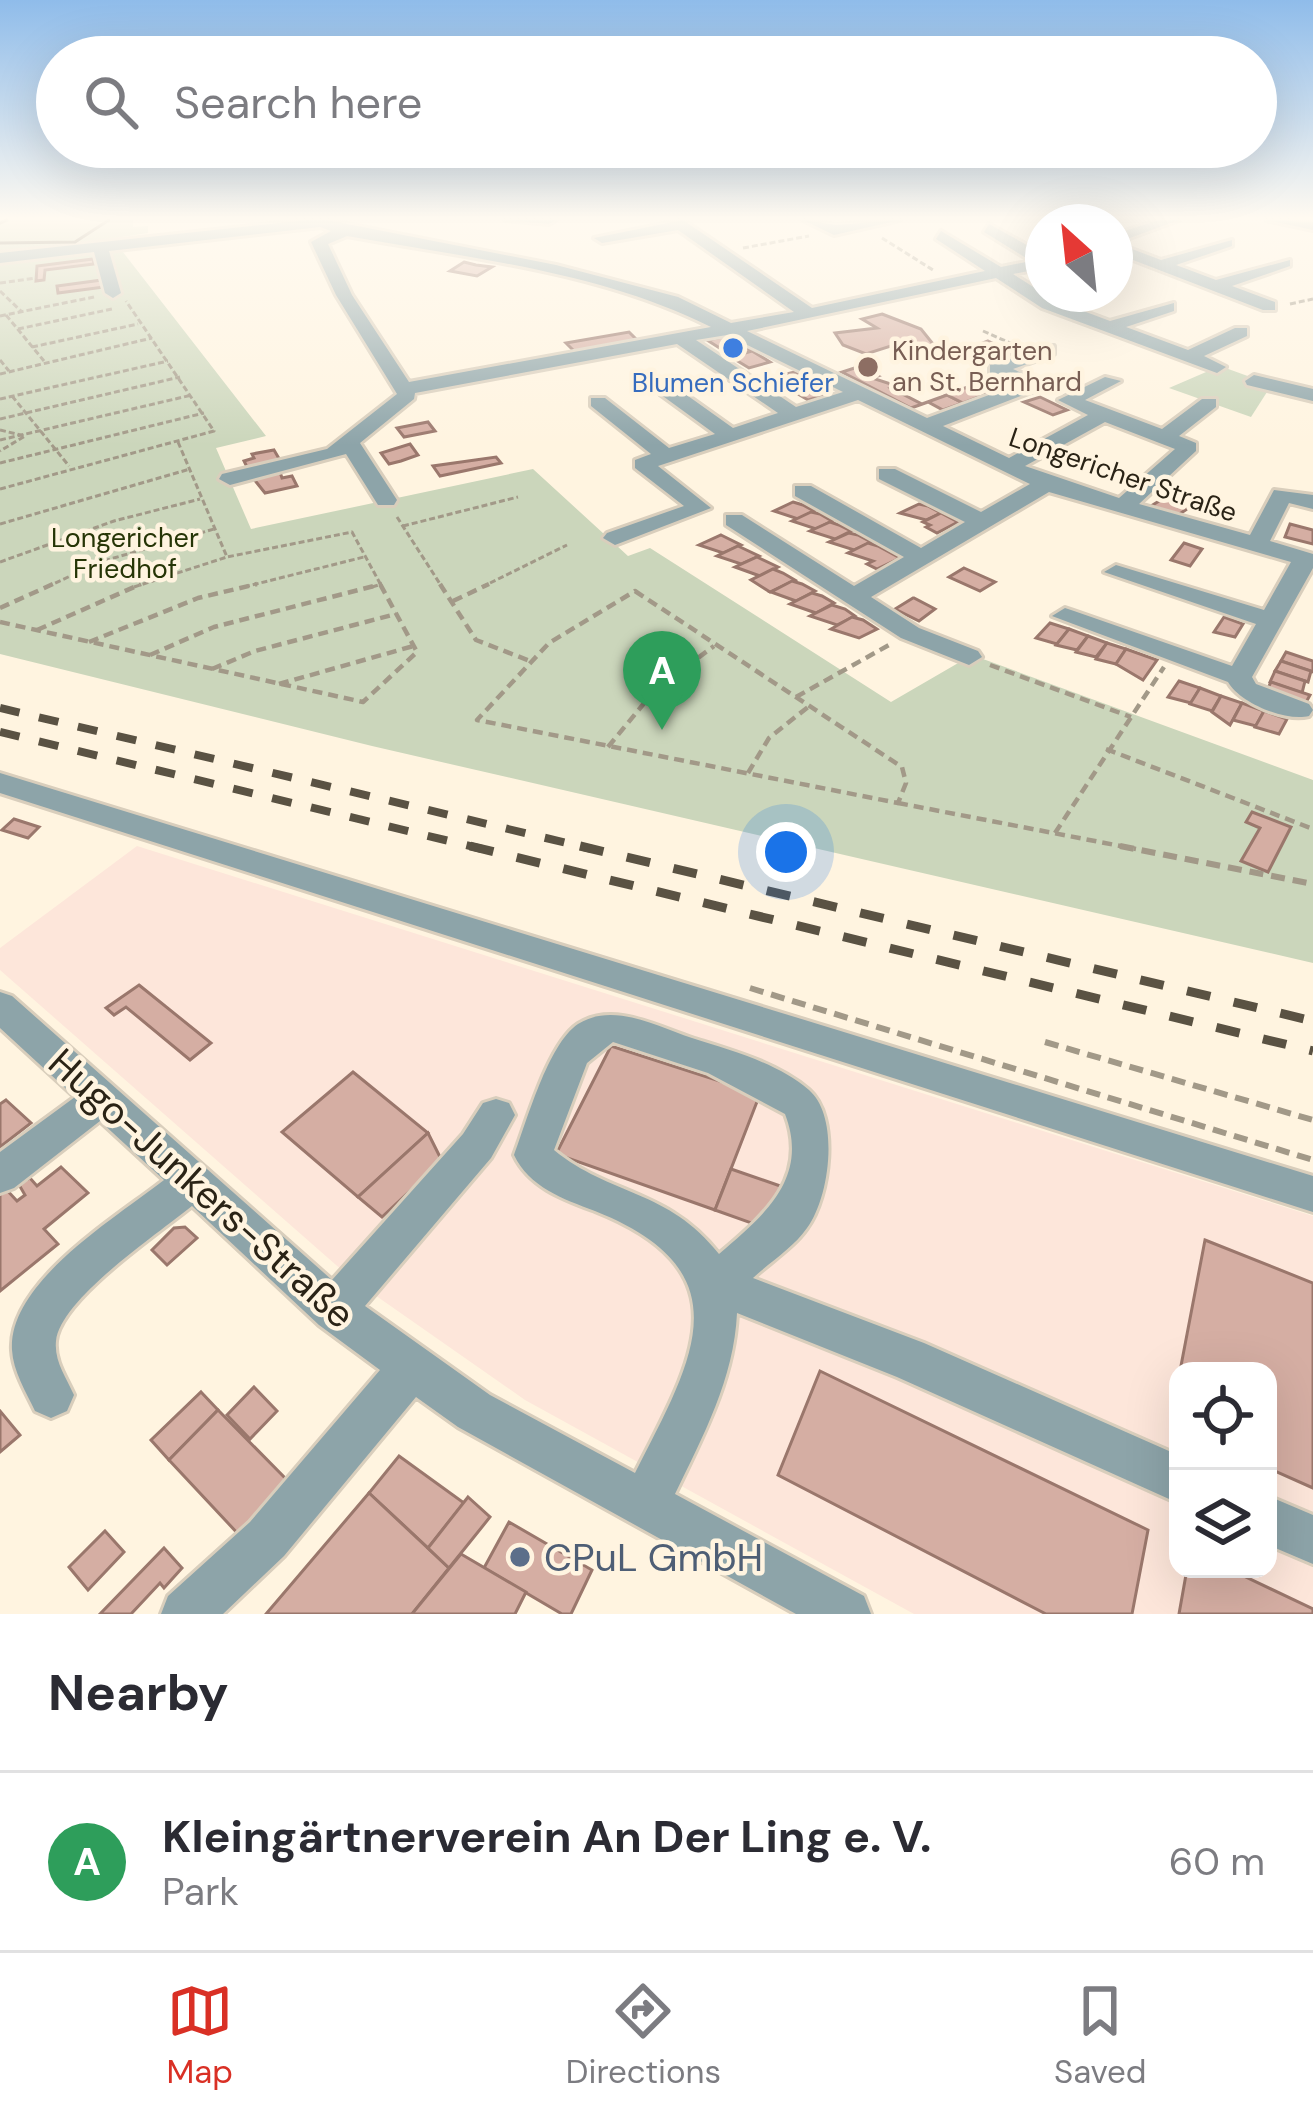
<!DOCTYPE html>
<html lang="en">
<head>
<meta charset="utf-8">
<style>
  body { margin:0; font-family:"DM Sans",sans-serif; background:#f2f2f3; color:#2b2b33 }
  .controls { position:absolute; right:36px; bottom:36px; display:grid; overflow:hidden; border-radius:24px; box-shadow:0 12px 48px #0002 }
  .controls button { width:108px; height:108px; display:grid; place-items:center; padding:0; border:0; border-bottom:3px solid #e1e1e2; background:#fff; color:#2b2b33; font:60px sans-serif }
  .compass { position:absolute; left:1025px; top:204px; width:108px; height:108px; border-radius:50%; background:#fff; box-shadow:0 12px 48px #0002; rotate:333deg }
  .you { position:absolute; left:786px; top:852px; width:42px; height:42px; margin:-30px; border:9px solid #fff; border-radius:50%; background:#1a73e8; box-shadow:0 0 0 18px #1a73e833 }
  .badge { display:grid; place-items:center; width:78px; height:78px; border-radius:50%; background:#d93025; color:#fff; font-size:39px; font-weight:700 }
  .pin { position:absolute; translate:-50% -99px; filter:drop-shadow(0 3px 6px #0008) }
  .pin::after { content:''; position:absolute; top:63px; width:42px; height:36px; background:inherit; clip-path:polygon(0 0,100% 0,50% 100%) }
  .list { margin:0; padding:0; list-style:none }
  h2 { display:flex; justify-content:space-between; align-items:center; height:156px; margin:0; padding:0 48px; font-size:51px }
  h2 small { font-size:39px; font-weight:400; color:#7c7c81 }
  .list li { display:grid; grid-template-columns:78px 1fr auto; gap:36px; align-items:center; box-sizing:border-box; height:180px; padding:0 48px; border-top:3px solid #e1e1e2 }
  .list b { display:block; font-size:45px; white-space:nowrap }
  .list p { margin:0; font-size:39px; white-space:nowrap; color:#7c7c81 }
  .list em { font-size:39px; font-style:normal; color:#7c7c81 }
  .icon { flex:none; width:66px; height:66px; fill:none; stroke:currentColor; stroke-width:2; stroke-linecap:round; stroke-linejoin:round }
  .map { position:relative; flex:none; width:1313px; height:1614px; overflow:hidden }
  .search { position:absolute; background:#fff; box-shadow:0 12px 48px #0002; left:36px; right:36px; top:36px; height:132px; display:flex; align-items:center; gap:30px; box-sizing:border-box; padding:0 42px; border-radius:66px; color:#7c7c81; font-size:45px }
  .sheet { height:336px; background:#fff }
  nav { display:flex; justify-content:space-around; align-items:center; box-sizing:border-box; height:168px; border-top:3px solid #e1e1e2; background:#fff; font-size:33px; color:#7c7c81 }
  nav a { display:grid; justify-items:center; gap:6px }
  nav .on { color:#d93025 }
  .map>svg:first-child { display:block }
</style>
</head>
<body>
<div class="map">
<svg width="1313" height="1614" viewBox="0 0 1313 1614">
  <rect width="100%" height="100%" fill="#fff4e0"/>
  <!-- industrial -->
  <path fill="#fde6da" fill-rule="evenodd" d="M137 846 1313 1216V1614H914L525 1400 352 1279 0 970V948ZM1178 1371H1268V1569H1178Z"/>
  <!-- green -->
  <g fill="#cbd6bb">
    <path d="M7 220H133V227L148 226V233L0 256V223Z"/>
    <path d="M119 247 266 436 216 448 251 529 533 469 628 556 650 548 891 702 972 655 1313 780V963L372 746 0 654V263Z"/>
    <path d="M1220 366 1256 379 1267 392 1251 417 1169 388Z"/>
  </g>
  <!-- building -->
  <g fill="#d5aea3" stroke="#9a776c" stroke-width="3">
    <path d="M93 259 94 264 45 270 44 280 36 281 37 266Z"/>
    <path d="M464 262 476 265 492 267 477 276 450 271Z"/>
    <path d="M102 280 104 287 58 293 57 286Z"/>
    <path d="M882 314 921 329 937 349 927 356 900 343 866 354 843 345 835 333 877 328 862 319Z"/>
    <path d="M629 332 638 341 575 352 566 343Z"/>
    <path d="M728 336 752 351 732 356 707 340Z"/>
    <path d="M988 341 1001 347 1023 350 1007 356 970 348Z"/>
    <path d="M752 351 770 362 749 368 731 357Z"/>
    <path d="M870 363 878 368 868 371 878 376 872 378 897 386 891 388 922 404 947 395 963 403 943 410 928 402 911 408 842 372Z"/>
    <path d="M794 372 813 383 782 392 763 380Z"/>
    <path d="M813 383 830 394 808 400 791 390Z"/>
    <path d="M978 383 995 391 963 403 947 395Z"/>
    <path d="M1040 397 1067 410 1053 415 1024 402Z"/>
    <path d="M428 422 435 431 404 437 397 428Z"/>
    <path d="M410 444 418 455 401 461 389 464 381 453Z"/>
    <path d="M274 450 281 462 248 469 244 461 254 458 252 454Z"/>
    <path d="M496 457 501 463 440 476 433 466Z"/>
    <path d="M280 472 282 478 292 476 297 486 265 493 253 478Z"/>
    <path d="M1164 498 1187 506 1190 507 1178 515 1151 506Z"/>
    <path d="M793 502 803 505 814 511 798 519 774 511Z"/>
    <path d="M919 504 928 506 941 513 926 520 900 513Z"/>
    <path d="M811 512 820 514 832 521 816 529 792 521Z"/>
    <path d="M941 513 958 522 937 533 926 527 930 525 923 522Z"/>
    <path d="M830 522 839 525 851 531 835 539 810 531Z"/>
    <path d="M1290 524 1313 530V544L1285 537Z"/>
    <path d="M849 533 858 535 871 542 854 550 829 542Z"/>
    <path d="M721 535 741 545 723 553 699 545Z"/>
    <path d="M868 543 878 546 900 558 877 569 867 564 873 561 848 553Z"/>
    <path d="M1184 543 1202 549 1190 566 1171 560Z"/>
    <path d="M738 546 759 556 741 564 717 556Z"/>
    <path d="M757 557 778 567 760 576 735 567Z"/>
    <path d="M964 568 995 582 980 591 949 577Z"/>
    <path d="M773 569 783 573 795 580 770 592 751 580Z"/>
    <path d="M792 581 802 584 815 591 796 601 771 592Z"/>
    <path d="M812 593 822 596 834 603 816 613 790 604Z"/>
    <path d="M913 598H914L935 609 919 621 895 609Z"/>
    <path d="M832 605 845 609 855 616 837 625 810 616Z"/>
    <path d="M852 617 863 620 877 629 859 638 831 629Z"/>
    <path d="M1224 617 1243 624 1235 637 1214 632Z"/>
    <path d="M1050 623 1069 629 1057 644 1036 638Z"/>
    <path d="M1069 629 1088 636 1077 650 1056 645Z"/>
    <path d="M1088 636 1107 643 1096 657 1076 652Z"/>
    <path d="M1107 643 1126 649 1116 664 1096 659Z"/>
    <path d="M1126 649 1157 660 1143 680 1116 664Z"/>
    <path d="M1286 652 1313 661V672L1281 661Z"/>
    <path d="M1281 661 1311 671 1308 682 1275 671Z"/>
    <path d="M1275 671 1305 681 1302 693 1270 682Z"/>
    <path d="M1179 681 1200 688 1191 703 1168 697Z"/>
    <path d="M1271 682 1310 695 1304 706 1266 692Z"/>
    <path d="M1200 688 1221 696 1212 711 1190 704Z"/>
    <path d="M1221 696 1242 703 1230 725 1212 712Z"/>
    <path d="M1242 703 1264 711 1256 726 1233 720Z"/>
    <path d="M1264 711 1287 719 1279 734 1255 727Z"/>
    <path d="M1252 812 1291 827 1268 872 1241 861 1260 828 1246 822Z"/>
    <path d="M14 819 39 827 28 838 2 830Z"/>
    <path d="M139 985 211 1043 190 1060 126 1007 114 1015 106 1008Z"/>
    <path d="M611 1046 760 1094 715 1210 556 1154Z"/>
    <path d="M353 1072 428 1133 358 1197 282 1132Z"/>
    <path d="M6 1100 31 1123 0 1147V1104Z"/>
    <path d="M428 1133 442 1161 382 1217 358 1197Z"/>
    <path d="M61 1167 88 1193 44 1229 58 1244 0 1291V1190L4 1187 17 1201 25 1195 18 1183 30 1178 37 1186Z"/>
    <path d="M731 1169 786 1188 771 1230 715 1210Z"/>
    <path d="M185 1227 197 1238 167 1265 152 1250 174 1228Z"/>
    <path d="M1205 1240 1313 1283V1488L1268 1468V1371H1180Z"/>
    <path d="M820 1371 1148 1530 1132 1614H1046L778 1475Z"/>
    <path d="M254 1387 277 1411 250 1439 227 1415Z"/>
    <path d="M201 1392 218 1410 169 1460 151 1440Z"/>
    <path d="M218 1410 290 1483 241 1537 169 1460Z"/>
    <path d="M0 1411 20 1435 0 1452Z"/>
    <path d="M399 1456 464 1503 428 1548 369 1493Z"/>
    <path d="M369 1493 449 1568 412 1614H266Z"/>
    <path d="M468 1497 490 1517 449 1568 428 1548Z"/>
    <path d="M509 1522 592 1570 571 1614H562L484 1568Z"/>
    <path d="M105 1531 124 1552 88 1590 69 1567Z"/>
    <path d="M164 1548 182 1568 164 1588 160 1583 131 1614H100Z"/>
    <path d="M461 1554 526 1592 515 1614H412Z"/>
    <path d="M1187 1569H1229L1313 1609V1614H1179Z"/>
  </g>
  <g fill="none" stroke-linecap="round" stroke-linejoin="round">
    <defs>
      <g id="minor">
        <path d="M307 220H327L556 265 678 297 731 323 794 312 678 230 602 243 594 238 683 220 812 308 985 271 936 239 941 231 1001 267 1031 261 984 232 989 224 1043 254V268L1013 274 1054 300 1110 321 1174 303V311L1126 327 1188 350 1235 328H1247V336L1204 356 1226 367 1217 373 1042 308 996 278 747 331 927 418 1016 385 990 373V365L1054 346V354L1013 369 1039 381V389L943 426 1009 458 1088 415 1058 400 1105 377 1121 381 1085 400 1162 429 1202 399H1216V407L1179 436 1196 443V451L1139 504 1250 535 1274 490 1313 495V509L1289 503 1270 541 1313 554V568L1252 677 1256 684 1309 704 1313 710 1309 716C1286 722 1240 703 1228 682L1052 616 1065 608 1074 611 1232 666 1256 624 1104 572 1116 565 1264 610 1291 562 1049 492 871 597 919 628 978 651 982 657 969 665 901 638 726 525V515H742L854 586 904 557 795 496V486H811L921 548 965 522 879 479V469H895L981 512 1030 484 858 400 658 466 711 508 615 545 603 538 607 533 684 506 635 468V460L651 454 591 406V398H605L669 448 715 434 660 394V386H674L733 428 778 413 677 344 415 393 414 399 360 443 397 500 394 505H378L346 454 230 485 219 479 222 474 327 449 397 394 336 295 311 242 331 231 320 227 109 251 121 293 113 298 105 293 94 252 0 263V253ZM347 236C469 258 599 271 711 327L409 382 352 295 328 244ZM727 335 843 392 796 407 696 340ZM1105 422 1175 449 1119 498 1025 466Z"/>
        <path d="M505 220H556L549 224Z"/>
        <path d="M803 220 836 225 900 220 834 235Z"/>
        <path d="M1082 220H1100L1101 222H1083Z"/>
        <path d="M1159 220H1179L1116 243 1161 260 1232 240V246L1176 265 1216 280 1290 260V266L1232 286 1275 302V310H1263L1115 253V234Z"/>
        <path d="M1266 220 1313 222V230Z"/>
        <path d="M1254 375 1313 389V401L1247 385 1245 381Z"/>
        <path d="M0 773 1313 1176V1212L0 793Z"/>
        <path d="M0 992 12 996 332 1280 463 1134 483 1103 496 1099 509 1103 515 1115 491 1158 365 1306 490 1395 635 1473C692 1361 748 1272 595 1211 563 1199 529 1187 514 1155 527 1121 548 1044 578 1024 613 1002 656 1026 692 1038 730 1050 778 1063 809 1090 840 1117 830 1197 807 1228 794 1247 770 1262 753 1278L924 1343 1178 1455V1503L897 1377 737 1313C734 1379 703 1436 675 1494L864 1596 871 1614H796L458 1427 416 1397 284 1556 223 1614H161L168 1596 250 1522 380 1370 319 1325 192 1206C159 1233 60 1299 56 1341 54 1361 66 1377 74 1395L67 1411 51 1418 35 1411C26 1392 13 1371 12 1350 8 1282 117 1217 164 1180L100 1121 14 1188 0 1193V1152L75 1097 0 1028ZM613 1042 708 1073 785 1114C810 1179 763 1216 719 1254 668 1189 610 1196 554 1150L587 1063Z"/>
        <path d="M1268 1496 1313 1515V1564L1268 1545Z"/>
      </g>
    </defs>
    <!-- minor casing -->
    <use href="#minor" stroke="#d9cebc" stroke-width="6"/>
    <!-- path-far2 -->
    <g stroke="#a29988" stroke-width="3" stroke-dasharray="6 3" stroke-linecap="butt">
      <path d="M882 238 933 270"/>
      <path d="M743 248 809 236"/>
      <path d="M0 283 36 278"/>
      <path d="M0 291 22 312"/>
      <path d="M1290 304 1313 299"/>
      <path d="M6 315 44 361"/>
      <path d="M0 316 94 297"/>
      <path d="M18 329 112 309"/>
      <path d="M983 331 1017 346"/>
      <path d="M32 347 138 324"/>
      <path d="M0 360 9 371"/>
      <path d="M0 374 152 338"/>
      <path d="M12 396 69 466"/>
      <path d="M0 399 168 361"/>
      <path d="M0 419 180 377"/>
      <path d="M0 430 25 436 0 451"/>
      <path d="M0 440 192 395"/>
      <path d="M178 442 227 557 352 532 382 587"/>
      <path d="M0 463 204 413"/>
      <path d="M0 489 214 431 126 301"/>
      <path d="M397 517 442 587"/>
      <path d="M0 524 190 469"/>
      <path d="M403 526 518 497"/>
      <path d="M0 562 114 521 200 499"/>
      <path d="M47 587 100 562 214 529"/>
      <path d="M134 587 227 557"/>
      <path d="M244 587 364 557"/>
      <path d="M372 587 382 584"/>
      <path d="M482 587 567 545"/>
    </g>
    <!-- path-far1 -->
    <g stroke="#a29988" stroke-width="4.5" stroke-dasharray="10 6" stroke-linecap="butt">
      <path d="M440 584 476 640 530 661"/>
      <path d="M635 591 902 767 906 783 898 803 477 720 549 643Z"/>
      <path d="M453 601 489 584"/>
      <path d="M0 608 53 584"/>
      <path d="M0 622 363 702 417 652 380 584"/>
      <path d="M37 630 141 584"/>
      <path d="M89 642 198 598 257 584"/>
      <path d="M150 655 214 627 382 584"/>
      <path d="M990 665 1131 717"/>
      <path d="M212 669 255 651 396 614"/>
      <path d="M279 684 417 645"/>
      <path d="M796 697 889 645"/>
      <path d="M608 747 655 690 714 646"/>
      <path d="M1106 749 1313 829"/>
      <path d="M748 773 769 738 808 707"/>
      <path d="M898 803 1136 849"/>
      <path d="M1055 833 1164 667"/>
    </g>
    <!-- path -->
    <g stroke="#a29988" stroke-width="6" stroke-dasharray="14 8" stroke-linecap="butt">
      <path d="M1120 846 1313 884"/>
      <path d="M750 988 1313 1160"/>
      <path d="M1045 1042 1313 1120"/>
    </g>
    <!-- minor -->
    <use href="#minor" fill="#8da4a9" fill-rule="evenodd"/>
    <!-- tram -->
    <g stroke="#5a5243" stroke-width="3">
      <path d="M0 223 7 220"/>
      <path d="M0 243 75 242 109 220"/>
    </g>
    <!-- rail-far1 -->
    <g stroke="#5a5243" stroke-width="8" stroke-dasharray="20 20" stroke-linecap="butt">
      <path d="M0 708 592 849"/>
      <path d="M0 732 482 849"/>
    </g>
    <!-- rail -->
    <g stroke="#5a5243" stroke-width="9" stroke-dasharray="24 24" stroke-linecap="butt">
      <path d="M470 846 1313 1051"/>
      <path d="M580 846 1313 1021"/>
    </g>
  </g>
  <!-- sky -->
  <linearGradient id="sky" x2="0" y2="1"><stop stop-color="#8fbcea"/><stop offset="0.49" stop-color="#fffaf1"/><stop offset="1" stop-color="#fffaf1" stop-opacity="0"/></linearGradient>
  <rect width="1313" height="445" fill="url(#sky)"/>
  <!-- markers -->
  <circle fill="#3f7fe0" stroke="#fff4e0" stroke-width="4.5" cx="733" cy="348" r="12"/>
  <circle fill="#8d6e63" stroke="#fff4e0" stroke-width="4.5" cx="868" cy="367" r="12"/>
  <circle fill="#5c6f8a" stroke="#fff4e0" stroke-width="4.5" cx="520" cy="1557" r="12"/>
  <g text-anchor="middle" stroke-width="9" stroke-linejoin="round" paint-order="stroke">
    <!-- far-education labels -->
    <g font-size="27" fill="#785e54" stroke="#fff4e0" text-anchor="start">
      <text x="892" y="360">Kindergarten<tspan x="892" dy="31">an St. Bernhard</tspan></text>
    </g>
    <!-- far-shop labels -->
    <g font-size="27" fill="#366cbe" stroke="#fff4e0">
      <text x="733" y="392">Blumen Schiefer</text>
    </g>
    <!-- far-street labels -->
    <g font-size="27" fill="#2a2316" stroke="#fff4e0">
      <text transform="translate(1123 475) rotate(19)" y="9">Longericher Straße</text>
    </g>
    <!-- far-park labels -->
    <g font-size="27" fill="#263506" stroke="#fff4e0">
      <text x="125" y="547">Longericher<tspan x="125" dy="31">Friedhof</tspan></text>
    </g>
    <!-- near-street labels -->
    <g font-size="39" fill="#2a2316" stroke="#fff4e0">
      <text transform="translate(202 1188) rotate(42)" y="14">Hugo-Junkers-Straße</text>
    </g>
    <!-- near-service labels -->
    <g font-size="39" fill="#4e5e75" stroke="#fff4e0" text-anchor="start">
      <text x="544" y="1571">CPuL GmbH</text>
    </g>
  </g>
</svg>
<div class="controls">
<button><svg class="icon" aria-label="locate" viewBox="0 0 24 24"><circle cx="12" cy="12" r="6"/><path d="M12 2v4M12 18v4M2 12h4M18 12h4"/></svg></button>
<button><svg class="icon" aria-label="layers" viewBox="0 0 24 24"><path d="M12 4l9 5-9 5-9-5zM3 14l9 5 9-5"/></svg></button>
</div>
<svg class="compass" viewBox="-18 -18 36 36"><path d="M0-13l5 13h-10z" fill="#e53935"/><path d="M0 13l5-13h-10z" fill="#7c7c81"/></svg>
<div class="you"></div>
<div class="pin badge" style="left:662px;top:730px;background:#2e9e5b">A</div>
<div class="search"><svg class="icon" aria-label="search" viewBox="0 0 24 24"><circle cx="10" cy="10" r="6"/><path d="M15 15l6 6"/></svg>Search here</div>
</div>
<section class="sheet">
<h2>Nearby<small></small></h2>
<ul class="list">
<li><span class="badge" style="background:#2e9e5b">A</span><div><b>Kleingärtnerverein An Der Ling e. V.</b><p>Park</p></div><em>60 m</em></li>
</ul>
</section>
<nav>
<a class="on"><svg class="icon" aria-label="map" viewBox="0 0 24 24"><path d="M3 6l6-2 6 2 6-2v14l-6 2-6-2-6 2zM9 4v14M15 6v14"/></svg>Map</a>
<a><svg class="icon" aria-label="directions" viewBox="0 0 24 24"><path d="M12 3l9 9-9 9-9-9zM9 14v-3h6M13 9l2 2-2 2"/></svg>Directions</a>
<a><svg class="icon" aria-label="saved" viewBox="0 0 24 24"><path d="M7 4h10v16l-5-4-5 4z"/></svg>Saved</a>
</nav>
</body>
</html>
